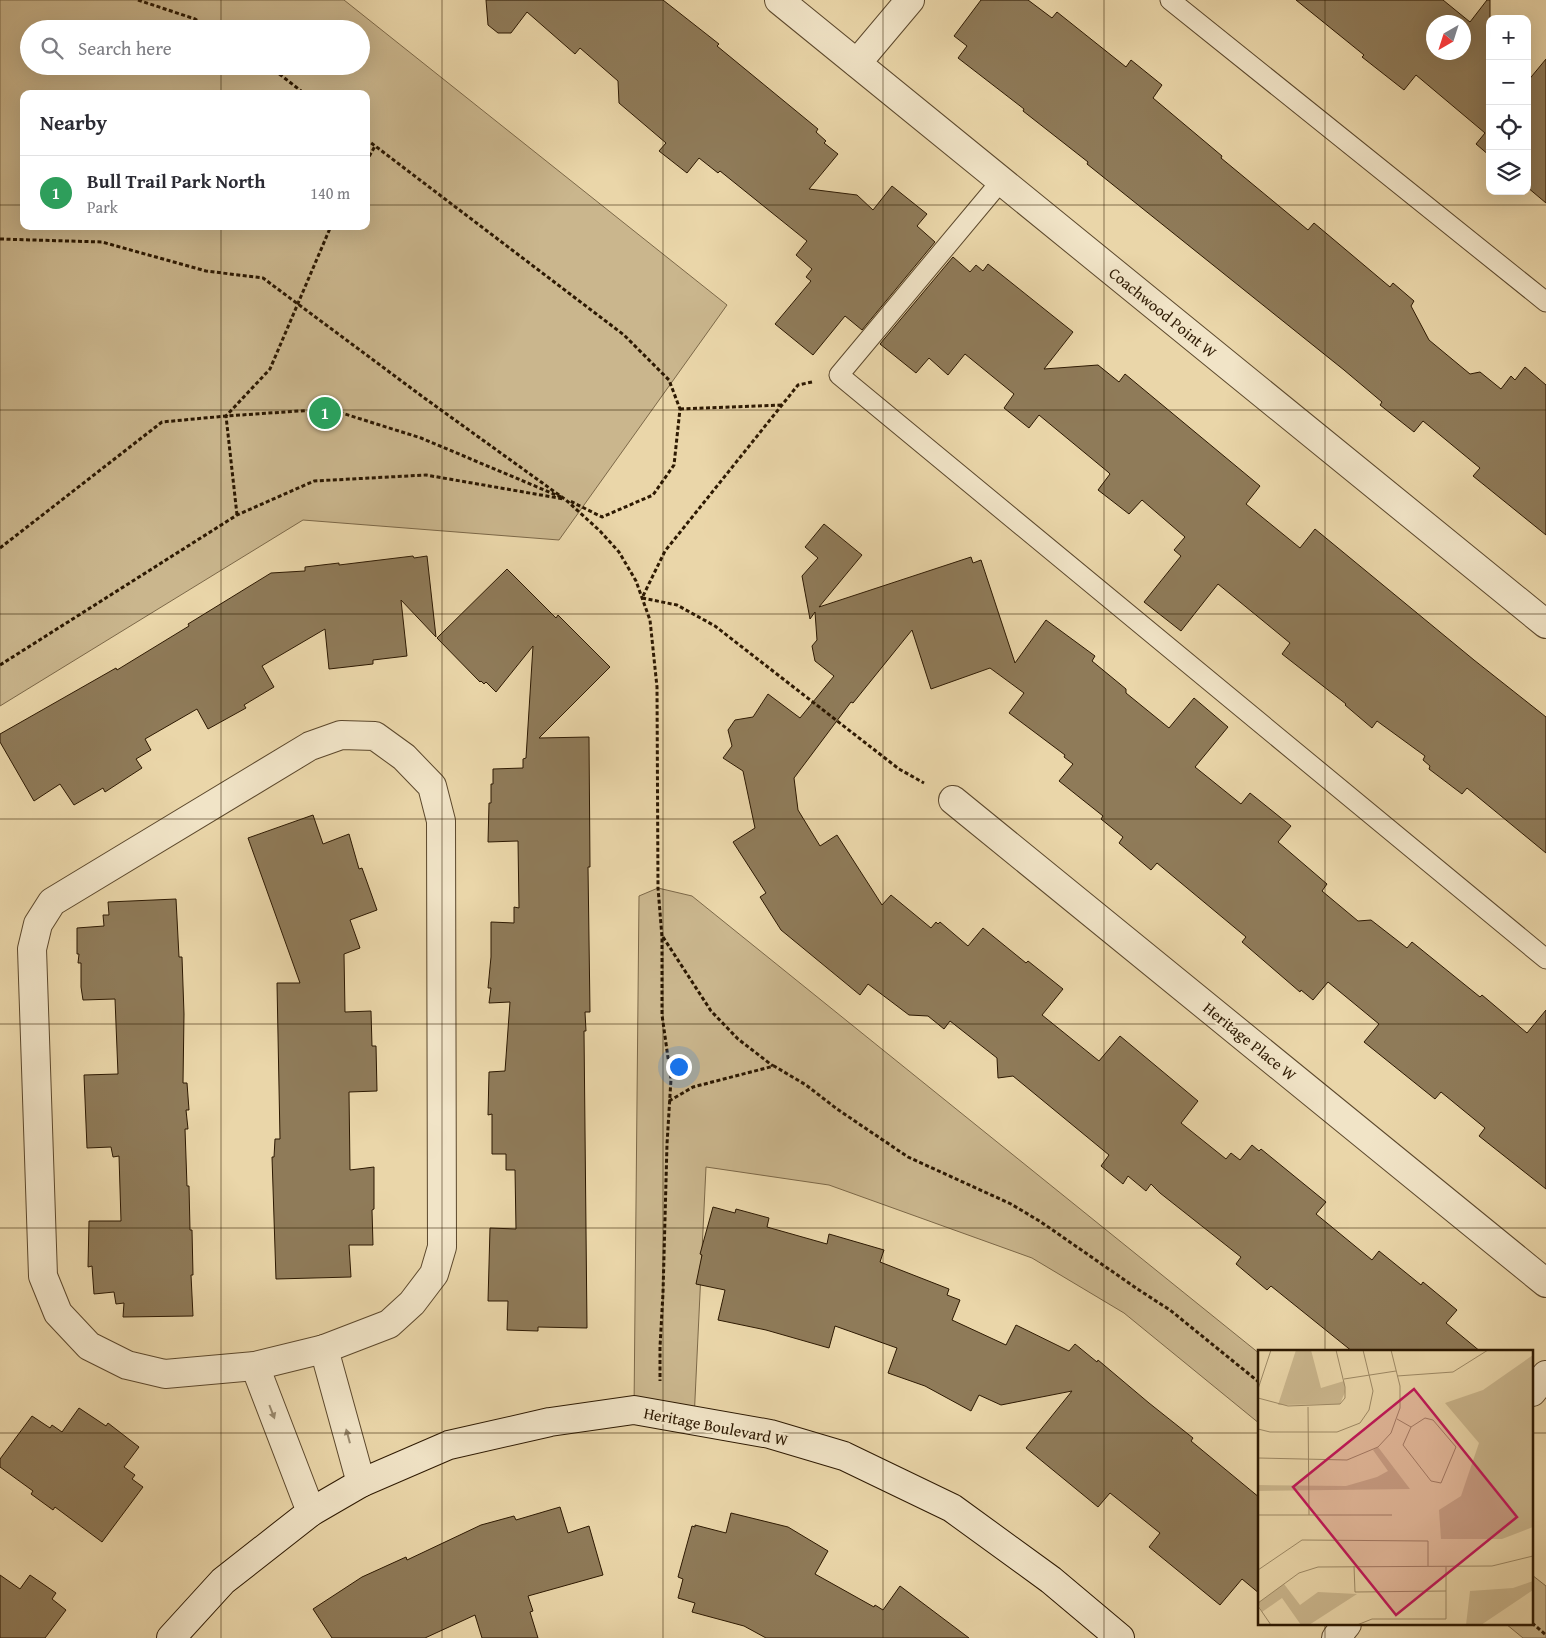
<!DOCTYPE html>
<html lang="en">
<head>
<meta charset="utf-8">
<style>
  body { margin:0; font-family:"Gentium Book Plus",serif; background:#f2f2f3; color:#2b2b33 }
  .controls { position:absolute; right:15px; top:15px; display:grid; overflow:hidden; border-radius:10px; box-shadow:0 5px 20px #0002 }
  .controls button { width:45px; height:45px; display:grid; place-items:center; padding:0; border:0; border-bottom:1px solid #e1e1e2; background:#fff; color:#2b2b33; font:25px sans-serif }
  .compass { position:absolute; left:1426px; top:15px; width:45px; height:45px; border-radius:50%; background:#fff; box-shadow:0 5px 20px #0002; rotate:219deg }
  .you { position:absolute; left:678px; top:1066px; width:18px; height:18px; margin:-12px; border:4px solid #fff; border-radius:50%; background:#1a73e8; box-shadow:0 0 0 8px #1a73e833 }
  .badge { display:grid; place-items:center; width:32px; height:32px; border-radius:50%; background:#8f2418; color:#fff; font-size:16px; font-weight:700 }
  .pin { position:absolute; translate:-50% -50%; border:2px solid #fff; box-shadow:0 1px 5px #0006 }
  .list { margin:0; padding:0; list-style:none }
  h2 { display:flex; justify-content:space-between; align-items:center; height:65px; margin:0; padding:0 20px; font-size:21px }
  h2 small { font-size:16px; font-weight:400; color:#7c7c81 }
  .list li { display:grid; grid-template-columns:32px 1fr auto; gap:15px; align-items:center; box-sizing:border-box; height:75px; padding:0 20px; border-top:1px solid #e1e1e2 }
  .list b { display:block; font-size:19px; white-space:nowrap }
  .list p { margin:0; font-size:16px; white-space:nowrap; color:#7c7c81 }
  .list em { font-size:16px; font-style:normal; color:#7c7c81 }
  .icon { flex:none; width:28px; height:28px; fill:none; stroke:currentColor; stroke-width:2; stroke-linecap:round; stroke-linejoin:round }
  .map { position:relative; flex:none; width:1546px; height:1638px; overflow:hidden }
  .search { position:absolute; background:#fff; box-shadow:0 5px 20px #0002; left:20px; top:20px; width:350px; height:55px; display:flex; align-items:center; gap:12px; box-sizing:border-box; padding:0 18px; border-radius:28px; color:#7c7c81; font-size:19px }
  .panel { position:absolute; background:#fff; box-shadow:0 5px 20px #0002; left:20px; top:90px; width:350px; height:140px; border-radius:10px }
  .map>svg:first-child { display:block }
</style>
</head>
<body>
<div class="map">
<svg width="1546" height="1638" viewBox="0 0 1546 1638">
  <rect width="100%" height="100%" fill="#ead6a9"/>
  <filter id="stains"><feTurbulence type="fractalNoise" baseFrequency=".004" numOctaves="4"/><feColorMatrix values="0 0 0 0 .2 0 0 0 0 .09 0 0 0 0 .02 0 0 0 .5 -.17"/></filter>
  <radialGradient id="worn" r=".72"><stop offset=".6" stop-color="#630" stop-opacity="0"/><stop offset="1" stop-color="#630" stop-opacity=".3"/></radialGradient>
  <!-- green -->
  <g fill="#cab68d" stroke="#7c6848" fill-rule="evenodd">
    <path d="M0 0H344L727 305 559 540 303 520 0 706ZM29 29H361V66H29ZM24 94H366V226H24Z"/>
    <path d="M658 888 692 896 1260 1354V1424L1124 1313 1032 1258 829 1185 706 1167 694 1420 634 1410 639 896Z"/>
    <path d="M1532 1575 1546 1586V1638H1523L1506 1624H1532Z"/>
  </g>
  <!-- building -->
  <g fill="#8f7b59" stroke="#2d1902" fill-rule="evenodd">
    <path d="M486 0H663L719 44 717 46 818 129 816 132 826 141 824 143 838 154 809 189 857 195 873 210 892 186 927 214 917 226 935 242 862 330 845 316 813 355 775 324 811 281 806 277 812 269 796 255 807 241 720 171 718 173 699 158 687 173 659 151 666 143 619 103 618 81 580 48 575 54 527 12 511 33H498L488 25Z"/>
    <path d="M981 0H1028L1052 18 1057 12 1126 67 1131 60 1162 85 1153 98 1222 156 1221 158 1308 230 1314 223 1390 287 1393 283 1414 301 1411 306 1429 340 1470 374 1480 372 1501 389 1511 376 1515 380 1525 367 1546 385V535L1473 476 1480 468 1423 421 1414 432 1380 405 1382 402 1344 370 1087 164 1088 162 1023 111 1024 109 958 58 967 46 954 36Z"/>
    <path d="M1296 0H1443L1470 22 1487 0H1490V156L1476 144 1485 133 1416 75 1404 90 1362 57 1364 55ZM1434 22H1464V52H1434Z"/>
    <path d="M1546 59V203L1527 187V82Z"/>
    <path d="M953 257 970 272 976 265 983 271 988 264 1073 332 1044 369 1098 365 1119 382 1125 374 1260 486 1246 504 1300 548 1315 529 1474 660 1546 717V853L1467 788 1462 794 1429 769 1430 766 1423 760 1425 756 1377 721 1372 728 1345 705 1346 704 1282 654 1290 643 1218 584 1181 631 1144 602 1181 556 1174 550 1185 537 1142 500 1129 514 1098 490 1110 474 1108 472 1039 415 1029 428 1004 408 1014 394 965 354 948 375 929 358 916 373 880 344Z"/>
    <path d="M824 524 862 555 819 607 971 557 973 563 981 560 1015 663 1046 620 1095 656 1092 661 1126 689V693L1169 728 1194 698 1228 727 1195 767 1241 804 1250 793 1291 826 1278 842 1327 884 1322 891 1358 921 1371 920 1407 948 1412 942 1480 997 1482 995 1527 1033 1546 1010V1189L1479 1136 1485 1128 1441 1092 1435 1099 1364 1042 1379 1024 1328 982 1313 1000 1301 990 1300 992 1242 942 1246 937 1157 863 1151 870 1119 843 1123 837 1101 819 1103 816 1059 781 1073 764 1064 757 1065 755 1009 713 1024 693 990 668 931 689 912 630 853 703 851 702 794 778 798 810 820 846 837 835 882 905 891 895 931 928 936 922 938 924 940 922 968 946 983 928 1026 963 1028 961 1063 989 1042 1015 1099 1061 1120 1036 1198 1101 1181 1123 1226 1159 1231 1153 1240 1160 1252 1145 1259 1151 1261 1149 1326 1202 1316 1214 1372 1260 1379 1251 1421 1285 1423 1282 1457 1310 1446 1323 1481 1352H1353L1271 1286 1267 1290 1236 1264 1241 1257 1160 1193 1151 1184 1146 1191 1128 1176 1123 1184 1101 1166 1109 1155 1013 1076 998 1078 997 1058 950 1021 944 1029 928 1016 909 1015 868 984 860 995 781 930 760 897 766 893 733 842 755 828 743 771 723 758 732 746 728 730 735 720 753 717 768 694 800 718 834 676 815 661 812 646 817 640 815 612 810 619 802 576 818 558 805 547Z"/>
    <path d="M413 556 414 558 427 556 436 637 401 600 407 656 373 660V664L329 669 325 629 262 666 274 687 244 705 246 708 208 729 197 709 145 739 151 750 136 759 142 768 105 792 103 788 74 805 60 784 34 801 0 742V734L116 668 117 670 189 626 188 624 271 573 305 571V567L339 563V565Z"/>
    <path d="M507 569 556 618 558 615 610 667 539 738 589 737 590 867H588L590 1012H585L586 1031H584L587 1328 538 1327V1331L507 1330 508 1301H488L490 1228 516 1229 515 1170H506V1154H492V1114L488 1115 489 1072 505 1071 510 1002 489 1003 491 988H488L491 957V922L514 923V907L519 908 518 841 488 842 489 803H491V784H493V769L523 768V759L526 758 533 646 496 692 486 682 484 684 481 681 480 682 437 638Z"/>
    <path d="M313 815 323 844 349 834 359 869 362 868 377 910 350 920 360 948 344 954 345 1012 371 1011 372 1046H376L377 1091 349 1092 350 1170 374 1167V1209L372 1210 373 1245H349L351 1277 276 1279 272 1157H274L275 1139H280L277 983H300L248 838Z"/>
    <path d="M176 899 179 957H182L184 1014 183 1083H187L189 1110H186L188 1129H185L187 1186H189L190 1230H192L193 1275H191L193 1316 123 1317 124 1303 116 1304 114 1292 94 1294 92 1266 88 1267 89 1221H121L119 1156 113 1157 111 1147 87 1148 84 1075 118 1074 115 999 83 1000 81 987V963H78L79 954H77V928L104 926 103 915H109L108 902Z"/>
    <path d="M713 1207 735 1213 736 1209 769 1218 767 1227 827 1244 829 1234 884 1250 880 1262 949 1289 947 1295 960 1300 952 1320 1006 1345 1016 1325 1069 1351 1075 1344 1097 1362 1098 1360 1149 1403 1193 1438 1191 1441 1260 1498V1594L1242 1579 1220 1605 1149 1547 1160 1533 1110 1493 1098 1507 1026 1448 1072 1391 1001 1405 979 1395 971 1411 925 1386 888 1373 897 1348 835 1326 829 1348 766 1330 718 1320 725 1290 696 1284 702 1255 700 1254Z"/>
    <path d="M79 1408 106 1426 108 1423 139 1447 124 1467 135 1475 132 1479 143 1487 102 1542 55 1507 53 1510 31 1494 33 1491 0 1467V1459L32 1416 50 1428 52 1425 62 1432Z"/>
    <path d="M560 1507 568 1533 589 1526 603 1575 528 1596 533 1611 530 1612 538 1638H482L475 1615 425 1638H332L313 1609 362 1577 406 1557 407 1560 481 1525 514 1516 516 1520Z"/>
    <path d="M731 1513 788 1527 828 1551 815 1574 874 1607 875 1605 883 1610 900 1586 969 1638H766L744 1626 692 1612 695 1603 678 1598 683 1579 678 1577 692 1526 695 1527V1525L726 1533Z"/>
    <path d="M0 1575 20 1589 30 1575 56 1593 52 1599 66 1610 45 1638H0Z"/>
  </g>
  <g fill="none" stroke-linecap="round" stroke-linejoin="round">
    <defs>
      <g id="lane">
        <path d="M1170 0 1546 302"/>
        <path d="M1001 181 839 375 1546 959"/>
      </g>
      <g id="street">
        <path d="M779 0 1546 624"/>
        <path d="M857 63 910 0"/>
        <path d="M341 735 375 736 404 757 432 786 441 821 442 1247 434 1274 412 1303 389 1324 324 1349 255 1366 165 1374 127 1365 89 1346 58 1313 43 1276 32 949 38 924 52 902 310 746Z"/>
        <path d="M953 800 1546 1283"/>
        <path d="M324 1349 361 1483"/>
        <path d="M255 1366 311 1512"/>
        <path d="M1532 1392 1546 1375"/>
        <path d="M1336 1638 1347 1624"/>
      </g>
      <path id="secondary" d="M171 1638 223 1581 311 1512 361 1483 449 1445 550 1422 634 1410 770 1434 844 1456 952 1508 1051 1580 1120 1638"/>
    </defs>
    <!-- lane casing -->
    <use href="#lane" stroke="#5c482c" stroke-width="21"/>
    <!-- street casing -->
    <use href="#street" stroke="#5c482c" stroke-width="30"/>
    <!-- secondary casing -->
    <use href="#secondary" stroke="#2d1902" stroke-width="30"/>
    <!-- path -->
    <g stroke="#2d1902" stroke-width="3" stroke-dasharray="4 2.5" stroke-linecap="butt">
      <path d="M138 0 195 19 211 29"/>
      <path d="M269 66 305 94"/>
      <path d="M366 139 624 335 669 380 680 409 674 465 653 495 602 517 570 501"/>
      <path d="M366 162 375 146"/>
      <path d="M0 239 102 242 206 271 263 278 423 397 566 500 600 531 619 552 636 581 650 620 657 687 658 888 662 937V1015L671 1079 667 1144 663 1293 660 1347V1381"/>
      <path d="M812 382 798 385 665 551 642 598 677 605 715 626 899 769 924 783"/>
      <path d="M680 409 782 405"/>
      <path d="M237 515 226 416 270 369 331 226"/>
      <path d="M0 548 162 422 226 416 329 409 421 438 561 497"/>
      <path d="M0 665 237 515 314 481 426 475 564 499"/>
      <path d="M663 937 711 1011 738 1039 773 1066"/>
      <path d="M669 1101 693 1087 774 1066 806 1085 837 1109 908 1157 1011 1204 1041 1222 1139 1290 1170 1310 1260 1383"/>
      <path d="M1532 1623 1546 1635"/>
    </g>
    <!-- lane -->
    <use href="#lane" stroke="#f1e4c7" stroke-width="19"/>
    <!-- street -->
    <use href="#street" stroke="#f1e4c7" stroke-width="28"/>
    <!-- secondary -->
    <use href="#secondary" stroke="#f1e4c7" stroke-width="28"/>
  </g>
  <!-- one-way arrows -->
  <defs><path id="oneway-solid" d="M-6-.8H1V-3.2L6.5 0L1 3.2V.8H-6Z" transform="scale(1.25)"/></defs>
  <g fill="#99896e">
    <use href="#oneway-solid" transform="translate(272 1412) rotate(69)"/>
    <use href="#oneway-solid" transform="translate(348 1436) rotate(-105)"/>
  </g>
  <!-- grid -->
  <path fill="none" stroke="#2d1902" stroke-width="1" stroke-opacity="0.55" d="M221 0V29M442 0V1638M663 0V1638M883 0V1638M1104 0V1638M1325 0V1352M221 66V94M0 205H24M366 205H1546M221 226V1638M0 410H1546M0 614H1546M0 819H1546M0 1024H1546M0 1228H1546M0 1433H1260M1532 1433H1546M1325 1624V1638"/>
  <g text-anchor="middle" stroke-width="5" stroke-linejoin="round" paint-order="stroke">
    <!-- street labels -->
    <g font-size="16" fill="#2d1902" stroke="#f1e4c7">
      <text transform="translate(1163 312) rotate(39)" y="6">Coachwood Point W</text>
      <text transform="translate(1250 1041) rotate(39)" y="6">Heritage Place W</text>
      <text transform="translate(716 1426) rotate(11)" y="6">Heritage Boulevard W</text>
    </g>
  </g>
  <!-- overview -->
  <g transform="translate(1258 1350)">
    <rect width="275" height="275" fill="#ead6a9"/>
    <path d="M38 0H53L63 38 86 31 87 42 82 54 20 55ZM275 5V177L244 189H183L181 160 203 146 221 93 187 53 225 40ZM120 97 152 139 0 141V135L88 136 119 127 130 121 115 100ZM275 231V240L223 275H208L212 241 255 238ZM26 234 42 255 60 242 99 244 51 275H43L24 248 4 262 0 253Z" fill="#cab68d"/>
    <path fill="none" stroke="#9e8a66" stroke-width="1" d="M139 26 195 22 230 0M86 29 138 21M0 39 13 0M0 48 30 56 82 54 87 48V37L78 0M50 57 51 165M167 68 175 70 198 97 183 133 173 131 145 95 153 77ZM139 69 153 77M0 79 12 82H79L102 73 111 60 115 41 105 0M0 108 89 110 120 97 133 83 142 58V36L133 0M0 165H134M96 216 97 242 188 241M0 220 44 190 170 191V216M0 253 41 223 60 217 234 216 275 206M0 256 13 275M99 275 114 269H188V217"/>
    <path fill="#c2185b" fill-opacity="0.15" stroke="#c2185b" stroke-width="2.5" d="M156 39 259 167 138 265 35 137Z"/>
    <rect width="275" height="275" fill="none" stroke="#2d1902" stroke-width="2.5"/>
  </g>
  <rect width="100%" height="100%" filter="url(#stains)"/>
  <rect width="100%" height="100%" fill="url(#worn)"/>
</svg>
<div class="controls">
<button>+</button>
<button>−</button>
<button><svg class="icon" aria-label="locate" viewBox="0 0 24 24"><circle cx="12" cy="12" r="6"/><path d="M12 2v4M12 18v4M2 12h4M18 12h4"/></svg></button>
<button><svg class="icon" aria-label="layers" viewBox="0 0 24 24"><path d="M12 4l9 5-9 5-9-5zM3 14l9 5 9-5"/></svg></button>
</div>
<svg class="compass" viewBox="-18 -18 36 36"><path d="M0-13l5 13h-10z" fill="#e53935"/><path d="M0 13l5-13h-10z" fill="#7c7c81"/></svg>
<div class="you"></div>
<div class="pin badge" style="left:325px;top:413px;background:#2e9e5b">1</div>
<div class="search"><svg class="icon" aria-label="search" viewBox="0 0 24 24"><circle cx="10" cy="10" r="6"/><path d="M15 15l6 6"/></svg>Search here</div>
<section class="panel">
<h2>Nearby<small></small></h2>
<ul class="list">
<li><span class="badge" style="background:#2e9e5b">1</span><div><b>Bull Trail Park North</b><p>Park</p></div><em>140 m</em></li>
</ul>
</section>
</div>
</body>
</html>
